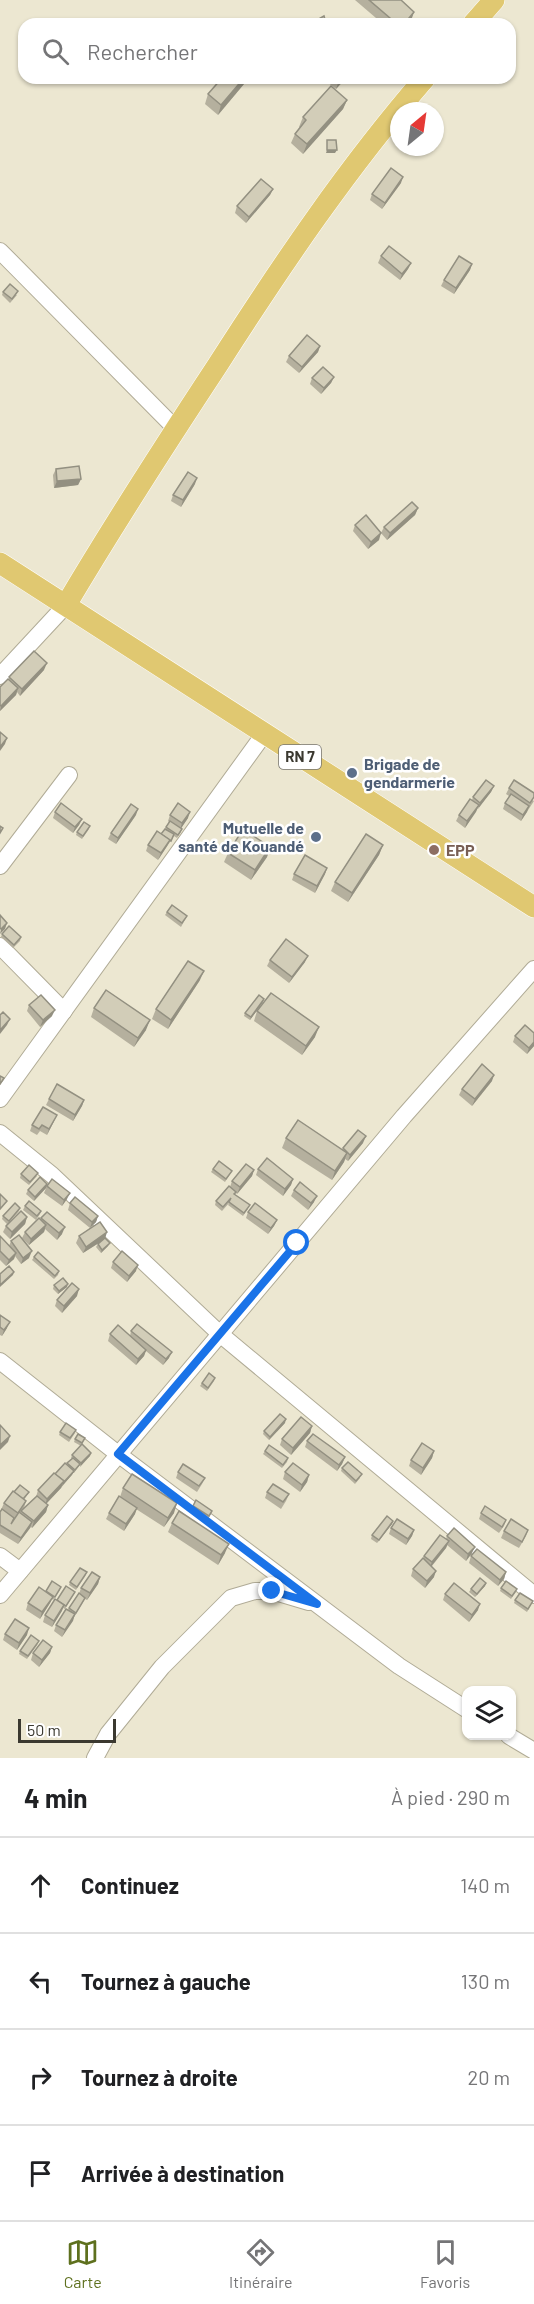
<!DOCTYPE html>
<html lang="fr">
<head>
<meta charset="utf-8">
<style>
  body { margin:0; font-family:Barlow,sans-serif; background:#f6f6f6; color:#202124 }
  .controls { position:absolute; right:18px; bottom:18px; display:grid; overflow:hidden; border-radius:12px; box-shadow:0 2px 4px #0004 }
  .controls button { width:54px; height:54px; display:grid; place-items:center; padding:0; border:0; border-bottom:2px solid #e0e0e0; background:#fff; color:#202124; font:30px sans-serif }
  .compass { position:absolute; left:390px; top:102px; width:54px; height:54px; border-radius:50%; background:#fff; box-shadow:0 2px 4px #0004; rotate:29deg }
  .scale { position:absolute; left:18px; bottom:15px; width:98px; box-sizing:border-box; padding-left:6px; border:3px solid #3b3930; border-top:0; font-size:16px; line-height:21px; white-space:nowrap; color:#3b3930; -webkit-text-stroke:4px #fff; paint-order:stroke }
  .stop { position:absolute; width:18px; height:18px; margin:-14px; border:4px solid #1a73e8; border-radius:50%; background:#fff }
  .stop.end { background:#1a73e8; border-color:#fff; box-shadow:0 2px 6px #0008 }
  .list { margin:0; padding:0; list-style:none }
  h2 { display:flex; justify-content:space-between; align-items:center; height:78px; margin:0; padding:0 24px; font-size:26px }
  h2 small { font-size:20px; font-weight:400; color:#757577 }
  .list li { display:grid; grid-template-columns:39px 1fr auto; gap:18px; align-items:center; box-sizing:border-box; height:96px; padding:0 24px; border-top:2px solid #e0e0e0 }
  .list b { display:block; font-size:22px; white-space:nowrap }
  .list em { font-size:20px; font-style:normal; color:#757577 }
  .icon { flex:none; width:33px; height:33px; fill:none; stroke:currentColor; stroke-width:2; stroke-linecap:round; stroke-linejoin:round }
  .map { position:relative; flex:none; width:534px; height:1758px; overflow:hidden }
  .search { position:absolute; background:#fff; box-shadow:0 2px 4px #0004; left:18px; right:18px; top:18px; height:66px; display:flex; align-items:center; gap:15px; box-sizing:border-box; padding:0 21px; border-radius:18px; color:#757577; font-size:22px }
  .sheet { height:462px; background:#fff }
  nav { display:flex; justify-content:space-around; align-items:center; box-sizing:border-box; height:84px; border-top:2px solid #e0e0e0; background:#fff; font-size:16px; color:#757577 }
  nav a { display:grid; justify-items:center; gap:3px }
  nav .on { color:#5e701e }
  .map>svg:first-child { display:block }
</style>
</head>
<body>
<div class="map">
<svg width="534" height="1758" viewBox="0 0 534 1758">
  <rect width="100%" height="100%" fill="#ece7d1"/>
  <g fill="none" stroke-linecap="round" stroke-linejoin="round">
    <defs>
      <g id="minor">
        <path d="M0 251 176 429"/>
        <path d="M0 676 66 605"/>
        <path d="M0 866 69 775"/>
        <path d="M0 946 64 1011"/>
        <path d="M0 1099 264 734"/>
        <path d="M0 1133 52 1175 220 1334 534 1595"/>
        <path d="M0 1361 118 1454 399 1666 466 1709"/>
        <path d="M0 1556 20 1571"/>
        <path d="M0 1595 404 1116 534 969"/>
        <path d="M509 1736 534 1751"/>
        <path d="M95 1758 108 1734 162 1667 231 1598 255 1591H272L309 1602"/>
      </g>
      <g id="major">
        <path d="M473 24 494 0"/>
        <path d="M0 563 534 907"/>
        <path d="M66 605C114 524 165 445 217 366 281 266 347 168 425 78"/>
      </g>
    </defs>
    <!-- minor casing -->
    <use href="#minor" stroke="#b0ab96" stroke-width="18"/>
    <!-- major casing -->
    <use href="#major" stroke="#fff" stroke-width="22"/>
    <!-- minor -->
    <use href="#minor" stroke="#fff" stroke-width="16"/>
    <!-- major -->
    <use href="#major" stroke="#e0c871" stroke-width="21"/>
  </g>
  <!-- wall -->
  <g fill="#b5b09e">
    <path d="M355 0H401L411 21 409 24H383Z"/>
    <path d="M222 78H249L218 115 205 104 208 94Z"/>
    <path d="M322 78H346L336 89Z"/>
    <path d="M347 100 343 109 303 154 291 143 295 134 300 127H299L303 117Z"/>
    <path d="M401 183 382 209 370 200 372 194Z"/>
    <path d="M273 189 270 195 246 223 235 213 237 206Z"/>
    <path d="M381 256 411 263 408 269 400 280 378 263Z"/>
    <path d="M472 264 470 270 454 294 441 286 444 280Z"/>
    <path d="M3 292 17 295 10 303 2 295Z"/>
    <path d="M320 346 318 352 299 373 286 362 289 356Z"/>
    <path d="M334 377 331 383 321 394 310 384 312 378Z"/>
    <path d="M56 469 81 479 78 485 54 488 53 475Z"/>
    <path d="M195 484 181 507 171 501 173 495Z"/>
    <path d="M418 508 415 515 387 540 381 533 384 527Z"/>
    <path d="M355 525 379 540 368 549 353 531Z"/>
    <path d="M44 670 20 696 17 692 16 695 0 711V687L9 679V677Z"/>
    <path d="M494 786 491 792 477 809 465 828 456 821 459 815 472 800 473 797Z"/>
    <path d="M509 788 534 801 521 821 503 809 505 803 509 796 506 794Z"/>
    <path d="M55 812 82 819 79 825 73 833 53 818Z"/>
    <path d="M136 815 116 844 108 839 111 833Z"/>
    <path d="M170 815 188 818 181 828V832L177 838 174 836 158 860 146 851 148 845 161 834 165 829 169 822 168 821Z"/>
    <path d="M89 829 82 839 76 835 77 832Z"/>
    <path d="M383 845 379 855 348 902 331 891 335 882Z"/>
    <path d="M270 847 267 857 251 880 224 862 228 853Z"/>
    <path d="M327 868 325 874 315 893 292 880 294 874Z"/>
    <path d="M167 912 187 916 181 927 165 915Z"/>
    <path d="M2 934 21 937 20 941 13 948 1 937Z"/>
    <path d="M270 960 305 962 289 983 267 966Z"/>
    <path d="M200 980 168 1029 152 1019 156 1009Z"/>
    <path d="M263 1002 250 1020 244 1016 245 1013Z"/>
    <path d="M29 1005 52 1016 40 1027 27 1011Z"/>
    <path d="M94 1008 146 1030 134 1047 91 1017Z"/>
    <path d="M257 1011 315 1037 302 1055 254 1021Z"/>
    <path d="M515 1036 534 1046 527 1054 513 1042Z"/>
    <path d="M492 1081 472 1106 459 1095 462 1089Z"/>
    <path d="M49 1099 84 1100 82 1106 73 1121 46 1105Z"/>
    <path d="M54 1121 47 1135 40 1131 37 1135 30 1131 32 1125Z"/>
    <path d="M286 1138 342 1150 343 1148 363 1143 348 1161 345 1159 344 1162 332 1180 282 1148Z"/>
    <path d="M213 1169 232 1171 225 1182 211 1172Z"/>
    <path d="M258 1169 293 1179 291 1185 283 1196 256 1175Z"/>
    <path d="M254 1170 252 1176 237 1194 236 1193 235 1195 248 1209 243 1216 228 1205 230 1202 222 1211 215 1205 216 1201 230 1187 232 1181Z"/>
    <path d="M21 1174 37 1176 29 1185 20 1178Z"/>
    <path d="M47 1184 67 1199 62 1206 44 1193 46 1188 34 1201 26 1194 28 1190Z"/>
    <path d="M294 1190 314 1202 308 1210 291 1196Z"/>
    <path d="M70 1203 98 1216 96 1222 90 1228 105 1238 108 1246 101 1253 96 1247 98 1244 102 1241 83 1253 76 1243 79 1236 90 1228 68 1210Z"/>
    <path d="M25 1206 41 1211 40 1214 36 1220 23 1210Z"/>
    <path d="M20 1208 19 1211 10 1221 27 1217 25 1224 10 1239 3 1232 7 1224 2 1219 3 1216Z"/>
    <path d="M248 1212 277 1220 274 1226 268 1234 246 1218Z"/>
    <path d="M41 1218 62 1234 57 1240 45 1229 44 1232 29 1245 22 1238 25 1232 41 1220Z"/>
    <path d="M0 1236 9 1246 11 1241 29 1258 21 1264 15 1256 14 1259 6 1266 0 1260Z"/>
    <path d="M34 1257 59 1271 58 1275 54 1279 32 1260Z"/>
    <path d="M113 1262 136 1271 127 1282 111 1268Z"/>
    <path d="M54 1285 67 1287 58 1294 53 1289Z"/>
    <path d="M77 1296 62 1313 55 1306 57 1300Z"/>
    <path d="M0 1315 7 1328 2 1336 0 1335Z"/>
    <path d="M131 1331 169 1358 163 1365 146 1351 144 1356 136 1365 108 1341 110 1334 130 1336Z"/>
    <path d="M215 1378 214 1381 207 1391 200 1386 202 1383Z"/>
    <path d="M285 1423 269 1440 263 1434 264 1431Z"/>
    <path d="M312 1426 310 1433 291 1455 280 1445 282 1439Z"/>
    <path d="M60 1432 75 1433 69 1442 59 1435Z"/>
    <path d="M85 1438 82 1444 91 1453 90 1456 79 1466 74 1473H73L61 1488 46 1504 48 1505 46 1512 32 1528 31 1527 18 1544 0 1533V1512L4 1503 14 1492H29L24 1500 26 1501 24 1508 36 1497 38 1490 55 1474 67 1465 72 1459 71 1458 72 1455 81 1446 74 1442 75 1439Z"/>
    <path d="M307 1441 345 1457 342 1464 337 1471 305 1447Z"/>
    <path d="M265 1451 288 1458 287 1462 282 1468 263 1454Z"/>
    <path d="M434 1451 432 1458 421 1475 409 1466 411 1460Z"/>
    <path d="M342 1468 360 1478 355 1484 341 1471Z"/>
    <path d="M178 1472 205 1478 202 1484 197 1492 176 1478Z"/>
    <path d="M285 1472 309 1475 307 1482 300 1492 283 1479Z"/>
    <path d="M123 1488 174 1513 164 1527 136 1509 135 1514 124 1531 106 1519 109 1513 120 1497Z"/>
    <path d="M267 1492 289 1494 286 1501 281 1509 265 1498Z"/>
    <path d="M193 1506 211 1514 208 1519 192 1509Z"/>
    <path d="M481 1513 506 1520 504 1526 499 1533 479 1519Z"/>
    <path d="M393 1521 392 1524 377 1543 371 1539 372 1535Z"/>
    <path d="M172 1523 225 1553 218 1565 168 1532Z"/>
    <path d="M391 1528 414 1530 412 1536 406 1545 389 1534Z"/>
    <path d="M528 1530 526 1536 519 1548 501 1538 504 1531Z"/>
    <path d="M447 1536 472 1553 466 1561 447 1545 446 1548 432 1566 434 1577 425 1588 411 1576 413 1569 423 1559 424 1556 446 1539Z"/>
    <path d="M471 1556 506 1572 504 1579 498 1586 469 1563Z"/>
    <path d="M86 1575 76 1590 69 1585 70 1582Z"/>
    <path d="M100 1577 98 1584 87 1600 85 1599 62 1637 54 1631 56 1625 68 1610 79 1594 81 1588Z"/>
    <path d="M52 1581 60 1590 53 1600 52 1599 50 1603 40 1619 26 1610 28 1603 46 1592Z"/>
    <path d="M486 1583 485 1586 475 1597 469 1592 471 1589Z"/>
    <path d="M501 1588 516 1592 511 1599 500 1591Z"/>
    <path d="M75 1592 65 1609 63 1608 52 1627 43 1622 45 1615 57 1600Z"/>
    <path d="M445 1594 478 1610 469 1622 443 1600Z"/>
    <path d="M515 1600 531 1605 527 1612 514 1603Z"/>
    <path d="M5 1634 27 1635 17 1650 3 1640Z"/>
    <path d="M38 1644 27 1659 19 1654 20 1651Z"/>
    <path d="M52 1647 50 1653 39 1667 31 1660 33 1653Z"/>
  </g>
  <!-- shaded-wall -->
  <g fill="#939081">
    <path d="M414 12 411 21 409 24H404Z"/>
    <path d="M244 78H249L218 115 221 105Z"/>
    <path d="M341 78H346L336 89 339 80Z"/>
    <path d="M347 100 343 109 303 154 307 144Z"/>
    <path d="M327 150H337L335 153H326Z"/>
    <path d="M403 177 401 183 382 209 385 203Z"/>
    <path d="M273 189 270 195 246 223 249 217Z"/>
    <path d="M411 263 408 269 400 280 402 274Z"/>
    <path d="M472 264 470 270 454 294 456 288Z"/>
    <path d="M320 346 318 352 299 373 302 367Z"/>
    <path d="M334 377 331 383 321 394 324 388Z"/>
    <path d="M197 478 195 484 181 507 183 500Z"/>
    <path d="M81 479 78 485 54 488 57 481Z"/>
    <path d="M418 508 415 515 387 540 390 533Z"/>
    <path d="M381 533 379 540 368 549 371 542Z"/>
    <path d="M47 663 44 670 20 696 22 689Z"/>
    <path d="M18 688 16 695 0 711 1 706Z"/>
    <path d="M7 738 5 744 0 751V747Z"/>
    <path d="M494 786 491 792 478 809 480 803Z"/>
    <path d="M479 805 476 812 465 828 467 821Z"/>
    <path d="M529 806 527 812 521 821 523 815Z"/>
    <path d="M138 809 136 815 116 844 118 838Z"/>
    <path d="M190 812 188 818 180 830 182 823Z"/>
    <path d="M82 819 79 825 73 833 75 827Z"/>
    <path d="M170 840 167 846 158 860 161 853Z"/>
    <path d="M383 845 379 855 348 902 352 893Z"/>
    <path d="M270 847 267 857 251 880 255 870Z"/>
    <path d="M327 868 325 874 315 893 317 886Z"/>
    <path d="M7 923 5 929 0 934 1 929Z"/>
    <path d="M308 956 305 962 289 983 292 977Z"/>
    <path d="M204 971 200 980 168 1029 171 1020Z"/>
    <path d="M264 999 263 1002 250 1020 251 1017Z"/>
    <path d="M55 1010 52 1016 40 1027 43 1020Z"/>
    <path d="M10 1019 7 1025 0 1034V1030Z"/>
    <path d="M150 1020 146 1030 134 1047 138 1038Z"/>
    <path d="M319 1027 315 1037 302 1055 306 1046Z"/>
    <path d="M534 1042V1046L527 1054 529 1048Z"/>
    <path d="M494 1075 492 1081 472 1106 475 1099Z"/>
    <path d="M84 1100 82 1106 73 1121 75 1115Z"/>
    <path d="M57 1115 47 1135 49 1129Z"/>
    <path d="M366 1136 363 1143 348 1161 350 1155Z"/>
    <path d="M347 1153 344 1162 332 1180 335 1171Z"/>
    <path d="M254 1170 252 1176 237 1194 240 1187Z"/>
    <path d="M293 1179 291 1185 283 1196 285 1189Z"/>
    <path d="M47 1184 46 1188 34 1201 35 1197Z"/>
    <path d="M70 1193 67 1199 62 1206 64 1200Z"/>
    <path d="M317 1196 314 1202 308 1210 311 1203Z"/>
    <path d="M98 1216 96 1222 90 1228 92 1222Z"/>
    <path d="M27 1217 25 1224 10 1239 12 1232Z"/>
    <path d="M277 1220 274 1226 268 1234 271 1228Z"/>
    <path d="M46 1225 44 1232 29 1245 31 1239Z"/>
    <path d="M65 1227 62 1234 57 1240 59 1233Z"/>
    <path d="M107 1232 105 1239 83 1253 86 1247Z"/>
    <path d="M110 1243 108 1246 101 1253 102 1250Z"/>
    <path d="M32 1251 29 1258 21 1264 23 1258Z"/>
    <path d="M16 1253 14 1259 6 1266 9 1260Z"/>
    <path d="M138 1265 136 1271 127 1282 129 1276Z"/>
    <path d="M14 1272 13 1275 0 1287V1285Z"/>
    <path d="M68 1284 67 1287 58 1294 59 1291Z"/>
    <path d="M79 1289 77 1296 62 1313 64 1306Z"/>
    <path d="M10 1322 7 1328 2 1336 4 1330Z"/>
    <path d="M146 1350 144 1356 136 1365 138 1359Z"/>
    <path d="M172 1352 169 1358 163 1365 166 1359Z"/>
    <path d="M286 1419 285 1423 269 1440 270 1437Z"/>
    <path d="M312 1426 310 1433 291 1455 293 1448Z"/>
    <path d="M10 1436 8 1442 0 1450V1445Z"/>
    <path d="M434 1451 432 1458 421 1475 423 1468Z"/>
    <path d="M91 1453 90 1456 80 1467 81 1463Z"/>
    <path d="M345 1457 342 1464 337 1471 339 1465Z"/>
    <path d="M74 1471 72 1475 62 1486 63 1483Z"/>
    <path d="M309 1475 307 1482 300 1492 302 1485Z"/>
    <path d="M64 1481 61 1488 45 1505 47 1499Z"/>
    <path d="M177 1503 174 1513 164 1527 168 1518Z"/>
    <path d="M48 1505 46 1512 32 1528 34 1521Z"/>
    <path d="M137 1508 135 1514 124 1531 126 1524Z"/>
    <path d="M393 1521 392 1524 377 1543 379 1540Z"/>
    <path d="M32 1522 30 1528 18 1544 21 1538Z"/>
    <path d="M414 1530 412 1536 406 1545 408 1539Z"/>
    <path d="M449 1541 446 1548 429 1569 432 1562Z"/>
    <path d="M229 1544 225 1553 218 1565 221 1555Z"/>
    <path d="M475 1547 472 1553 466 1561 468 1554Z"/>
    <path d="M436 1571 434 1577 425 1588 427 1581Z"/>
    <path d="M506 1572 504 1579 498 1586 500 1580Z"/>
    <path d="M100 1577 98 1584 87 1600 90 1593Z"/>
    <path d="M486 1583 485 1586 475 1597 477 1594Z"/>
    <path d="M53 1597 50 1603 40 1619 42 1612Z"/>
    <path d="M480 1604 478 1610 469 1622 472 1615Z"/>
    <path d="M64 1605 62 1611 52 1627 54 1621Z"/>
    <path d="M75 1614 73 1621 62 1637 65 1630Z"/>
    <path d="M29 1628 27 1635 17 1650 19 1643Z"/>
    <path d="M52 1647 50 1653 39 1667 42 1660Z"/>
  </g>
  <!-- building -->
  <g fill="#d2cdb8" stroke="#939081" stroke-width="1.5">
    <path d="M369 0H401L414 12 404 24H397Z"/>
    <path d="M324 16 326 23 320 24 317 20Z"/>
    <path d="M222 78H244L221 105 208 94Z"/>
    <path d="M331 86 347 100 307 144 295 134 306 120 303 117Z"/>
    <path d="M327 140H336L337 150H327Z"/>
    <path d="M391 168 403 177 385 203 372 194Z"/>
    <path d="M261 179 273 189 249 217 237 206Z"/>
    <path d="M389 246 411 263 402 274 381 256Z"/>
    <path d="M459 256 472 264 456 288 444 280Z"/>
    <path d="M10 284 18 291 12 299 3 292Z"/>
    <path d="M307 335 320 346 302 367 289 356Z"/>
    <path d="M323 367 334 377 324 388 312 378Z"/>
    <path d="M79 466 81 479 57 481 56 469Z"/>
    <path d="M188 472 197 478 183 500 173 495Z"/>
    <path d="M412 502 418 508 390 533 384 527Z"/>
    <path d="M366 515 381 533 371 542 355 525Z"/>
    <path d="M34 651 47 663 22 689 9 677Z"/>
    <path d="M8 679 18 688 1 706 0 705V687Z"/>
    <path d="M0 732 7 738 0 747Z"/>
    <path d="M486 780 494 786 480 803 473 797Z"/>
    <path d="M514 780 534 793V797L530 803 509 788Z"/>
    <path d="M511 794 529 806 523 815 505 803Z"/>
    <path d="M470 799 479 805 467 821 459 815Z"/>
    <path d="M61 803 82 819 75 827 55 812Z"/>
    <path d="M178 803 190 812 182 823 170 815Z"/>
    <path d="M131 804 138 809 118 838 111 833Z"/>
    <path d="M170 821 182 829 178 835 166 827Z"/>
    <path d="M84 822 90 826 83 836 77 832Z"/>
    <path d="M0 826 3 828 0 833Z"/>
    <path d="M165 829 174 834 171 841 161 834Z"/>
    <path d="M243 829 270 847 255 870 228 853Z"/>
    <path d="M157 831 170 840 161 853 148 845Z"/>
    <path d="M366 834 383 845 352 893 335 882Z"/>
    <path d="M305 855 327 868 317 886 294 874Z"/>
    <path d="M172 905 187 916 182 923 167 912Z"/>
    <path d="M0 915 7 923 1 929 0 928Z"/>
    <path d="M9 926 21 937 14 945 2 934Z"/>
    <path d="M286 939 308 956 292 977 270 960Z"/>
    <path d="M188 961 204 971 171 1020 156 1009Z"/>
    <path d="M106 990 150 1020 138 1038 94 1008Z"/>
    <path d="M271 993 319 1027 306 1046 257 1011Z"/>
    <path d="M41 995 55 1010 43 1020 29 1005Z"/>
    <path d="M259 995 264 999 251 1017 245 1013Z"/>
    <path d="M3 1012 10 1019 0 1030V1015Z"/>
    <path d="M525 1025 534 1033V1042L529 1048 515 1036Z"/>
    <path d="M482 1064 494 1075 475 1099 462 1089Z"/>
    <path d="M0 1076 4 1078 0 1084Z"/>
    <path d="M57 1084 84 1100 75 1115 49 1099Z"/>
    <path d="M43 1107 57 1115 49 1129 42 1125 39 1129 32 1125Z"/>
    <path d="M298 1120 347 1153 335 1171 286 1138Z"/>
    <path d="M358 1130 366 1136 350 1155 343 1148Z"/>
    <path d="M267 1158 293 1179 285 1189 258 1169Z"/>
    <path d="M219 1161 232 1171 226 1179 213 1169Z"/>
    <path d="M246 1164 254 1170 240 1187 232 1181Z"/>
    <path d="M29 1165 38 1173 30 1182 21 1174Z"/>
    <path d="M40 1177 47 1184 35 1197 28 1190Z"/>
    <path d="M52 1179 70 1193 64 1200 47 1186Z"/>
    <path d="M300 1182 317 1196 311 1203 294 1190Z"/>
    <path d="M229 1186 236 1192 234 1194 250 1205 244 1213 229 1202 231 1198 223 1207 216 1201Z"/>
    <path d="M0 1194 7 1201 0 1209Z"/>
    <path d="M75 1197 98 1216 92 1222 70 1203Z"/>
    <path d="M29 1201 41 1211 37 1216 25 1206Z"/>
    <path d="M15 1203 20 1208 9 1221 3 1216Z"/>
    <path d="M255 1203 277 1220 271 1228 248 1212Z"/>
    <path d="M21 1211 27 1217 12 1232 6 1226Z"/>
    <path d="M47 1212 65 1227 59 1233 41 1218Z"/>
    <path d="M39 1218 46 1225 31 1239 25 1232Z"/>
    <path d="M100 1222 107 1232 86 1247 79 1236Z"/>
    <path d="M19 1235 32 1251 23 1258 11 1241Z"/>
    <path d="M0 1236 16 1253 9 1260 0 1251Z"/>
    <path d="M105 1238 110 1243 102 1250 98 1244Z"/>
    <path d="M122 1251 138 1265 129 1276 113 1262Z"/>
    <path d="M38 1252 59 1271 55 1276 34 1257Z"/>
    <path d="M9 1266 14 1272 0 1285V1274Z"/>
    <path d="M63 1278 68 1284 59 1291 54 1285Z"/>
    <path d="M72 1283 79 1289 64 1306 57 1300Z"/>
    <path d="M0 1315 10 1322 4 1330 0 1327Z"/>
    <path d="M137 1324 172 1352 166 1359 131 1331Z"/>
    <path d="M118 1325 146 1350 138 1359 110 1334Z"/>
    <path d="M209 1373 215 1378 208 1388 202 1383Z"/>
    <path d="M280 1414 286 1419 270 1437 264 1431Z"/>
    <path d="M301 1417 312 1426 293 1448 282 1439Z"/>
    <path d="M66 1423 76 1430 70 1438 60 1432Z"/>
    <path d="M0 1425 10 1436 0 1445Z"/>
    <path d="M78 1434 85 1438 82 1443 75 1439Z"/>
    <path d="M313 1434 345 1457 339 1465 307 1441Z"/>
    <path d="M422 1443 434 1451 423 1468 411 1460Z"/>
    <path d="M82 1444 91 1453 81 1463 72 1455Z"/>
    <path d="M269 1445 288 1458 283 1465 265 1451Z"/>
    <path d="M73 1458 80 1464 75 1470 67 1463Z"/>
    <path d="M348 1462 362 1474 356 1481 342 1468Z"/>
    <path d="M65 1463 74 1471 63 1483 64 1481 55 1474Z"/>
    <path d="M293 1463 309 1475 302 1485 285 1472Z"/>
    <path d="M183 1464 205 1478 199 1486 178 1472Z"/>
    <path d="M54 1473 64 1481 47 1499 38 1490Z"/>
    <path d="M132 1474 177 1503 168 1518 123 1488Z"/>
    <path d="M273 1484 289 1494 283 1502 267 1492Z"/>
    <path d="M20 1485 29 1492 23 1499 14 1492Z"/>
    <path d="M13 1491 26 1501 18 1513 4 1503Z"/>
    <path d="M37 1496 48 1505 34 1521 21 1511Z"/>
    <path d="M119 1496 137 1508 126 1524 109 1513Z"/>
    <path d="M196 1500 212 1511 209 1516 193 1506Z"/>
    <path d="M485 1506 506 1520 502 1527 481 1513Z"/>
    <path d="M2 1509 14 1518 11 1524 19 1512 32 1522 21 1538 0 1525V1512Z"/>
    <path d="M179 1511 229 1544 221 1555 172 1523Z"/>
    <path d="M387 1516 393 1521 379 1540 372 1535Z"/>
    <path d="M397 1519 414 1530 408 1539 391 1528Z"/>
    <path d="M511 1519 528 1530 522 1542 504 1531Z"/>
    <path d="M454 1528 475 1547 468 1554 447 1536Z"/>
    <path d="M440 1535 449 1541 432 1562 424 1556Z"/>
    <path d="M477 1549 506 1572 500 1580 471 1556Z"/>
    <path d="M423 1558 436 1571 427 1581 413 1569Z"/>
    <path d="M80 1568 87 1572 77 1587 70 1582Z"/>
    <path d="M92 1572 100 1577 90 1593 81 1588Z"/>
    <path d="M480 1578 486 1583 477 1594 471 1589Z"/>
    <path d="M52 1581 61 1587 55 1597 46 1591Z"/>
    <path d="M506 1581 517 1589 512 1596 501 1588Z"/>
    <path d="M454 1583 480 1604 472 1615 445 1594Z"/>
    <path d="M66 1586 75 1592 66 1606 57 1600Z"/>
    <path d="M39 1587 53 1597 42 1612 28 1603Z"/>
    <path d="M79 1593 85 1598 76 1613 69 1608Z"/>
    <path d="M520 1593 533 1601 528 1609 515 1600Z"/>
    <path d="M55 1599 64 1605 54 1621 45 1615Z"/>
    <path d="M66 1609 75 1614 65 1630 56 1625Z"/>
    <path d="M15 1619 29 1628 19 1643 5 1634Z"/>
    <path d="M31 1635 39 1641 28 1656 20 1651Z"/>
    <path d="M43 1640 52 1647 42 1660 33 1653Z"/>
  </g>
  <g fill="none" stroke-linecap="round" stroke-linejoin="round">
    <!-- route -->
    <path stroke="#1a73e8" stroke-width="8" d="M272 1591 317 1604 118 1454 297 1243"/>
  </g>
  <!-- markers -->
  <g fill="#5c6f8a" stroke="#fff" stroke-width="2">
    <circle cx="352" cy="773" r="6"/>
    <circle cx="316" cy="837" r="6"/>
  </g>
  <circle fill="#8d6e63" stroke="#fff" stroke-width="2" cx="434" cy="850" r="6"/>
  <g text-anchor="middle" stroke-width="5" stroke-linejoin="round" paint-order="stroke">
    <!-- shield labels -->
    <rect fill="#fff" stroke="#76746e" stroke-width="1.5" x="279" y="745" width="42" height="24" rx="4.5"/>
    <g font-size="15" font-weight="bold" fill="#3b3930">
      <text x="300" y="762">RN 7</text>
    </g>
    <!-- service labels -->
    <g font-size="16" font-weight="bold" fill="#4e5e75" stroke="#fff" text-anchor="start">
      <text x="364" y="770">Brigade de<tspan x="364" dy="18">gendarmerie</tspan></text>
      <text x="304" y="834" text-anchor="end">Mutuelle de<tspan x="304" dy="18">santé de Kouandé</tspan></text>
    </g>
    <!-- education labels -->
    <g font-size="16" font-weight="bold" fill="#785e54" stroke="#fff" text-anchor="start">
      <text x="446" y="856">EPP</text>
    </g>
  </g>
</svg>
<div class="controls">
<button><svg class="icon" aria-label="layers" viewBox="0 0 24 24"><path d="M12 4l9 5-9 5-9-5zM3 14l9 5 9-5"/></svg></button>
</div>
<svg class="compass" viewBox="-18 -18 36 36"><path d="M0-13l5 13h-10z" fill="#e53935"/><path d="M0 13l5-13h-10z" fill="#757577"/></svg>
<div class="scale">50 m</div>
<div class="stop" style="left:297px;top:1243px"></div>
<div class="stop end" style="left:272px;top:1591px"></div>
<div class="search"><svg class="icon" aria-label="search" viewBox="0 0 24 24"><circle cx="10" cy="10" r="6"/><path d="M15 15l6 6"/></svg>Rechercher</div>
</div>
<section class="sheet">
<h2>4 min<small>À pied · 290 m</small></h2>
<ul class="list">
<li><svg class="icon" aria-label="ahead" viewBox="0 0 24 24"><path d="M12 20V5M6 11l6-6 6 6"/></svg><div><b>Continuez</b></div><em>140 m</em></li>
<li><svg class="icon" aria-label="left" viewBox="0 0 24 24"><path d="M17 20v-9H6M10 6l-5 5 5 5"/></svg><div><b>Tournez à gauche</b></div><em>130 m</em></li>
<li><svg class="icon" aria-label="right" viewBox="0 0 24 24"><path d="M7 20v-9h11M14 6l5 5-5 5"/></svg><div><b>Tournez à droite</b></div><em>20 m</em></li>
<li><svg class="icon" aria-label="arrive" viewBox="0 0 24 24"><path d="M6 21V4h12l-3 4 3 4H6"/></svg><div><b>Arrivée à destination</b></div></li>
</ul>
</section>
<nav>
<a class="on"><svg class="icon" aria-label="map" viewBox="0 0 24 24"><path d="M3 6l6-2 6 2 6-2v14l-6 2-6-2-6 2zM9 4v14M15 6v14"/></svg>Carte</a>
<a><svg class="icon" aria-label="directions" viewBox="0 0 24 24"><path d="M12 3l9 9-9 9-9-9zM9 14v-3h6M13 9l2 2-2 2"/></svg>Itinéraire</a>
<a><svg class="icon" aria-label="saved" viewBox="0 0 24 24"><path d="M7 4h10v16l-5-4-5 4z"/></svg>Favoris</a>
</nav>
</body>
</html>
